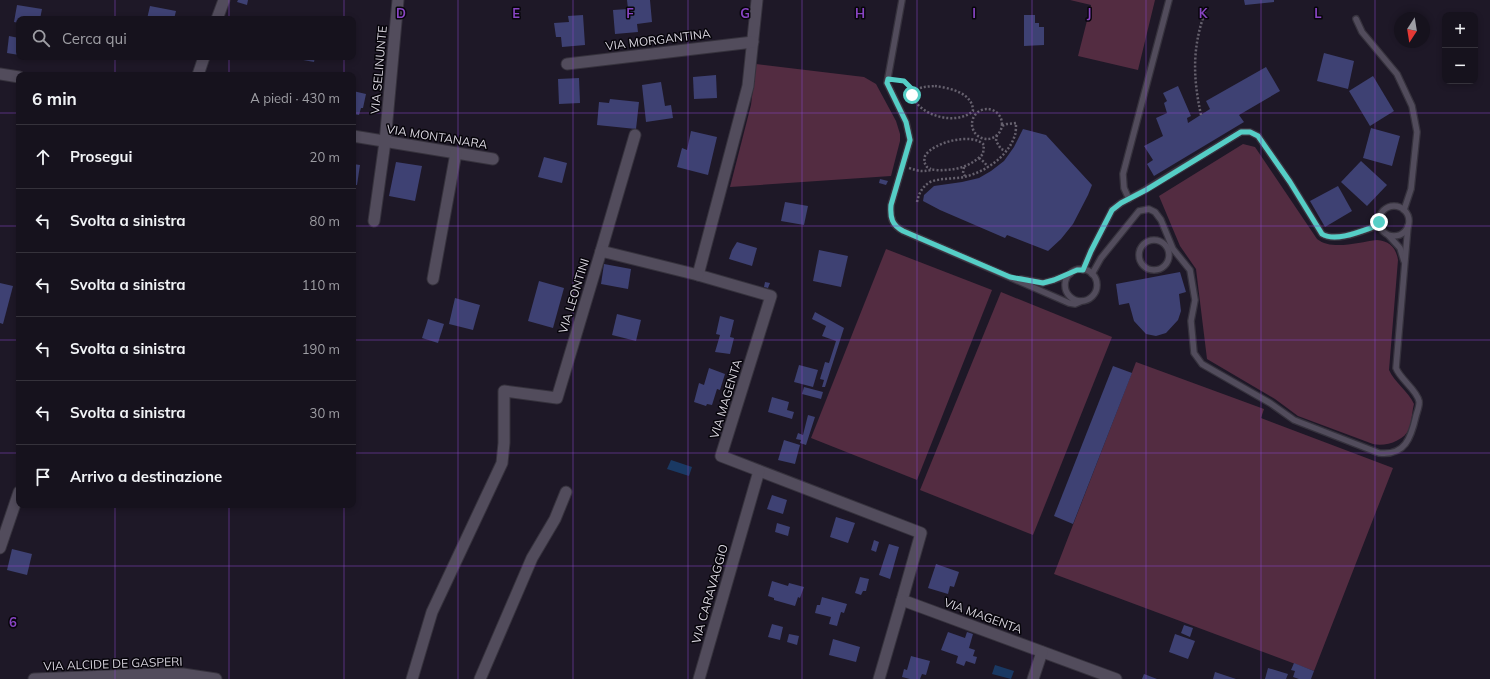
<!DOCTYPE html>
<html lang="it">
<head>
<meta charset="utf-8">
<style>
  body { margin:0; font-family:Mulish,sans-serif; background:#23202a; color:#f1f3f6 }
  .controls { position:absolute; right:12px; top:12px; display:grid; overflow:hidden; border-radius:8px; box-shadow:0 2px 6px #0003 }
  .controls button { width:36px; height:36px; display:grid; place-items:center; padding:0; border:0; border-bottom:1px solid #35323b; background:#16121d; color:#f1f3f6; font:20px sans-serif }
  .compass { position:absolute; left:1394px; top:12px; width:36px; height:36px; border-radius:50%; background:#16121d; box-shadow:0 2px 6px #0003; rotate:192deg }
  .stop { position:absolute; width:12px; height:12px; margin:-9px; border:3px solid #55cec6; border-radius:50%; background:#fff }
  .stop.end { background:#55cec6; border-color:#fff; box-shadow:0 1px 4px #0008 }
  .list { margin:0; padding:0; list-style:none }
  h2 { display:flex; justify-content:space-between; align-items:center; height:52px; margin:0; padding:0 16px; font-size:17px }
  h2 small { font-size:13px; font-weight:400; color:#9e9ea4 }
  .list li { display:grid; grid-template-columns:26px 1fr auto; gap:12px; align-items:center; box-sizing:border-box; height:64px; padding:0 16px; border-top:1px solid #35323b }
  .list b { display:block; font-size:15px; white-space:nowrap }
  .list em { font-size:13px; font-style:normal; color:#9e9ea4 }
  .icon { flex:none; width:22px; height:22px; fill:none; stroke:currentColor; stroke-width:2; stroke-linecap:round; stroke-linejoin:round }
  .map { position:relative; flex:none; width:1490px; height:679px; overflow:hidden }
  .search { position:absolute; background:#16121d; box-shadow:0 2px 6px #0003; left:16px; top:16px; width:340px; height:44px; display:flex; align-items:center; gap:10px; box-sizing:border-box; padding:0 14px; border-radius:8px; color:#9e9ea4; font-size:15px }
  .panel { position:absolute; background:#16121d; box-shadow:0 2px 6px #0003; left:16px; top:72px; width:340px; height:436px; border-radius:8px }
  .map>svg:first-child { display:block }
</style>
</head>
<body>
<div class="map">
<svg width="1490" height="679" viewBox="0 0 1490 679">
  <rect width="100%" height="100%" fill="#1e1827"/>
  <!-- green -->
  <g fill="#532c41">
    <path d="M1070 0H1155L1138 70 1078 56 1091 5Z"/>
    <path d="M756 64 864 77 876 84 896 121 900 134V141L891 176 730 187 751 105Z"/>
    <path d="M1243 144 1255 147 1317 239C1332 251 1359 242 1377 240 1389 241 1396 247 1398 260L1389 370C1395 383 1408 391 1414 404 1412 411 1412 421 1409 429 1404 441 1385 447 1373 444L1298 416 1275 399 1207 359 1196 269 1180 246 1159 196Z"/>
    <path d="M886 249 992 290 917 480 811 438Z"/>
    <path d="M1001 292 1112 337 1033 535 920 490Z"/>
    <path d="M1136 362 1264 409 1261 418 1393 468 1314 671 1054 574Z"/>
  </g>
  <!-- water -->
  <g fill="#1a3963">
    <path d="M671 460 692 467 689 476 667 469Z"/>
    <path d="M995 665 1014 671 1011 679 992 674Z"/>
  </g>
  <!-- building -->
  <g fill="#3e4173">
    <path d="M238 0H248L247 5 237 2Z"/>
    <path d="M627 0H650L652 22 637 24 638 32 615 34 613 10 628 9Z"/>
    <path d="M1244 0H1274V2L1245 5Z"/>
    <path d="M17 5 42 9 40 19H19V23L14 22Z"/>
    <path d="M150 6 176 11 174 19H147Z"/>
    <path d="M583 15 585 45 562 47 561 37H556L554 23 569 22 568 16Z"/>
    <path d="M1024 15H1035V23H1039V27H1044V45L1024 46Z"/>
    <path d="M9 36 19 38V55L7 53Z"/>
    <path d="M1324 53 1354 61 1348 89 1317 81Z"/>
    <path d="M287 57H315L314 62Z"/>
    <path d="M1266 67 1280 91 1239 115 1244 122 1154 176 1147 164 1153 160 1144 146 1163 136 1156 118 1167 113 1164 103 1167 101 1163 93 1178 86 1191 116 1187 118 1188 123 1210 109 1206 101Z"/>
    <path d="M222 72 232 74V75H222Z"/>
    <path d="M716 75 717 98 694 99 693 77Z"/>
    <path d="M1373 76 1394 111 1370 126 1349 91Z"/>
    <path d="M579 78 580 103 559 104 558 79Z"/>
    <path d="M661 82 665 106 671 105 673 118 646 122 642 85Z"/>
    <path d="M353 91 366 94 363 108H361L359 115 353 114Z"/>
    <path d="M610 99 639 102 636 129 597 125 599 102 609 103Z"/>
    <path d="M1371 128 1400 136 1392 166 1363 158Z"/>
    <path d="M1023 129 1046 135 1092 185 1088 195 1073 224 1061 239 1048 251 1007 235 1005 238 940 210 923 201 924 195 934 186 962 182 979 178 991 171 1004 161 1014 147Z"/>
    <path d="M691 131 717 137 708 175 677 167 682 148 687 150Z"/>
    <path d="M544 157 567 163 562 183 538 177Z"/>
    <path d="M1361 161 1387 185 1367 206 1341 182Z"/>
    <path d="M396 162 422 166 415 201 389 196Z"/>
    <path d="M353 164 360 165 357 185H353Z"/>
    <path d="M880 179 888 181 886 185 879 183Z"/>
    <path d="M1338 186 1352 211 1325 227 1310 201Z"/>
    <path d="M785 202 808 206 804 225 781 221Z"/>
    <path d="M353 225 356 226 354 240 353 239Z"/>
    <path d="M737 242 757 248 752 266 729 259 732 250Z"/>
    <path d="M819 250 848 256 841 287 813 281Z"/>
    <path d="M604 264 631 269 628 289 601 284Z"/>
    <path d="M1180 272 1186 292 1179 294 1181 311 1178 320 1166 333 1156 336 1146 334 1134 321 1129 303 1119 305 1116 284Z"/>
    <path d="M539 281 564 288 553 328 528 321Z"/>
    <path d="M765 282 770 283 768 288 764 287Z"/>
    <path d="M0 283 13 286 3 324 0 323Z"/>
    <path d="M455 298 480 305 473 330 449 324Z"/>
    <path d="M815 312 844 328 825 387H822L824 380 820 379 825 362 829 363 836 341 822 336 826 326 812 319Z"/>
    <path d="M617 314 641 320 636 341 612 335Z"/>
    <path d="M720 316 734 320 730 337 734 338 730 354 715 352 720 335 716 334Z"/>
    <path d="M428 319 444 324 438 343 422 338Z"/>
    <path d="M799 365 818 370 813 387 794 382Z"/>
    <path d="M1113 366 1132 373 1073 524 1054 516Z"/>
    <path d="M709 368 725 374 720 390 717 389 712 405 707 404 706 406 694 402 699 383 704 385Z"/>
    <path d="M804 387 823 392 821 399 802 394Z"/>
    <path d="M772 397 789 402 787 410 794 412 792 419 768 412Z"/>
    <path d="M808 415 815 417 806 445 800 443 801 440 796 439 798 433 803 435Z"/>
    <path d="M784 440 800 445 795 464 778 460Z"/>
    <path d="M772 495 787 500 783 514 767 509Z"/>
    <path d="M836 517 855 523 848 543 830 537Z"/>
    <path d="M777 523 790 527 788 536 775 532Z"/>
    <path d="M874 540 879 542 876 552 871 550Z"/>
    <path d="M889 544 899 547 890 579 879 575Z"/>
    <path d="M12 549 32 554 27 575 7 570Z"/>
    <path d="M936 564 959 572 954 587 950 586 948 594 928 588Z"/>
    <path d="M860 577 869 579 866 591H863L861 595 855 593Z"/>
    <path d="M772 581 788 586 789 583 804 587 800 598 798 597 795 606 774 600V598L768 596Z"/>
    <path d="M822 597 847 604 844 613 841 612 837 626 829 624 831 617 815 613 817 605H820Z"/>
    <path d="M772 624 783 627 780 640 768 637Z"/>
    <path d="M1184 625 1193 628 1190 637 1181 633Z"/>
    <path d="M948 632 965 638 967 632 973 634 969 648 975 650 973 656 977 657 975 664 966 661 964 666 956 663 958 656 941 650Z"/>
    <path d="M789 634 799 636 797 645 787 642Z"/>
    <path d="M1175 634 1195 641 1188 659 1169 652Z"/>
    <path d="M833 639 860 647 856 662 829 655Z"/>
    <path d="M911 656 930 661 926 675 922 674 920 679H910L902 677 904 669 907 670Z"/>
    <path d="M1294 663 1314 671 1311 679H1299L1293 677 1295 671 1291 670Z"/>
    <path d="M1268 668 1288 674 1286 679H1265Z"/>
    <path d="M1215 672 1236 679H1213Z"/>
    <path d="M1144 674 1157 679H1142Z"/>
  </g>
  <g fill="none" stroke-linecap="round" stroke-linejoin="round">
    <defs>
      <g id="lane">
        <path d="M902 0 887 83 906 122 910 140 891 205C890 218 892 225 903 231L1069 303 1075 304 1082 301"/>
        <path d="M1356 19 1362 32 1397 74 1412 106 1417 132 1411 189 1404 210"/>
        <path d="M1129 199 1124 188 1123 174 1169 0"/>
        <circle cx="1394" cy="221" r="15"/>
        <path d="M1389 236 1400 248 1404 261"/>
        <circle cx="1154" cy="255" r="15"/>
        <circle cx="1081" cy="285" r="16"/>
        <path d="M1083 270 1091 251 1112 210 1121 203 1145 190 1241 132H1250L1258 136 1290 182 1322 234C1336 243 1364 230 1379 225"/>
        <path d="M1092 274 1101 258 1139 211 1149 209 1155 212 1161 220 1173 249 1190 270 1195 300 1191 321 1194 353 1202 364 1270 403 1294 420 1379 453C1405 456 1411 438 1416 416 1417 412 1420 405 1419 401 1417 390 1400 379 1396 368L1408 226"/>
        <path d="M1021 279 1043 283 1054 280 1070 274"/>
      </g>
      <g id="street">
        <path d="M757 0 748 86 698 275 771 296 721 456 921 533 902 600 1116 679"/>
        <path d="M217 19 224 0"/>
        <path d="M567 64 753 42"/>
        <path d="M0 74 19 77"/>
        <path d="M198 75 204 57"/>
        <path d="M353 136 493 159"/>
        <path d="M374 221 385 142 398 0"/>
        <path d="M601 251 635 135"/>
        <path d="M433 279 456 153"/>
        <path d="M0 548 19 492"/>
        <path d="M34 679 159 674H183L216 679"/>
        <path d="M412 679 432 612 502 463 504 443V391L557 398 601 251 698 275"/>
        <path d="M480 679 532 558 555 519 566 492"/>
        <path d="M699 679 759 471"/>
        <path d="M879 679 902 600"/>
        <path d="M1033 679 1042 652"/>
      </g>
    </defs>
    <!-- lane casing -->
    <use href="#lane" stroke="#36323d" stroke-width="8"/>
    <!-- street casing -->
    <use href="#street" stroke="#36323d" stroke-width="13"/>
    <!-- path -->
    <g stroke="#66616e" stroke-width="2.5" stroke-dasharray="2 2" stroke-linecap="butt">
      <path d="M896 80 904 81 914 91"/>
      <path d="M935 86C950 88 973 93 973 111 956 126 919 116 912 95 917 86 926 87 935 86Z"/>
      <circle cx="987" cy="124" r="15"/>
      <path d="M1201 115C1193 78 1192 48 1205 12"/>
      <path d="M997 135 996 141 1001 149 1006 151"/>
      <path d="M979 158 984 162 988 167"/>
      <path d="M964 167 963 173 965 176"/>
      <path d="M909 168C918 171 922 172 931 170 934 169 939 171 943 170 959 170 972 165 983 154L984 145C973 132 933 142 925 156 925 156 924 162 924 162L927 167 931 169"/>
      <path d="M917 202C919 193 922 187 930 182 940 178 953 179 964 177 985 172 1008 157 1015 135 1016 132 1016 127 1016 123L1007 124 1002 126"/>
    </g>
    <!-- lane -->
    <use href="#lane" stroke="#524c5c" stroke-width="5.5"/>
    <!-- street -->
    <use href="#street" stroke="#524c5c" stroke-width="11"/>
  </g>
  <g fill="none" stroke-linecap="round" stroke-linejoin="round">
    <!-- route -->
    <path stroke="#55cec6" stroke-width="5" d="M912 95 914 91 904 81 888 79 887 83 906 122 910 140 891 205C890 218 892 225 903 231L1010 277 1043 283 1054 280 1077 270H1083L1091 251 1112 210 1121 203 1146 190 1241 132H1250L1258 136 1290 182 1322 234C1336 243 1364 230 1379 225V222"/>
  </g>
  <!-- grid -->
  <path fill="none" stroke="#8945c4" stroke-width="1" stroke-opacity="0.55" d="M115 0V19M229 0V19M344 0V19M458 0V679M573 0V679M688 0V679M802 0V679M917 0V679M1032 0V679M1146 0V679M1261 0V679M1375 0V679M115 57V75M229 57V75M344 57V75M0 113H19M353 113H1490M0 226H19M353 226H1490M0 340H19M353 340H1490M0 453H19M353 453H1490M115 505V679M229 505V679M344 505V679M0 566H1490"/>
  <g text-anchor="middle" stroke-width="3" stroke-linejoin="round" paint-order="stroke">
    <!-- street labels -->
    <g font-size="12" fill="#d8d4de" stroke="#07050b">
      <text transform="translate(658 40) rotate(-7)" y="4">VIA MORGANTINA</text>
      <text transform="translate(379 70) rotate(-85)" y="4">VIA SELINUNTE</text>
      <text transform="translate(437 137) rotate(9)" y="4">VIA MONTANARA</text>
      <text transform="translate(574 296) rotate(-73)" y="4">VIA LEONTINI</text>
      <text transform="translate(726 399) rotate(-73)" y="4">VIA MAGENTA</text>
      <text transform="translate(710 594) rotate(-74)" y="4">VIA CARAVAGGIO</text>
      <text transform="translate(983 616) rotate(20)" y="4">VIA MAGENTA</text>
      <text transform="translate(113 664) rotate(-2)" y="4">VIA ALCIDE DE GASPERI</text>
    </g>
  </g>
  <g font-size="13" text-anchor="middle" font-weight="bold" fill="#8945c4" stroke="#07050b" stroke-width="3" stroke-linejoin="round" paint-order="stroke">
    <text x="401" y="18">D</text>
    <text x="516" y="18">E</text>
    <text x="630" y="18">F</text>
    <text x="745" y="18">G</text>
    <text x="860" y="18">H</text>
    <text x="974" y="18">I</text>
    <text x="1089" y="18">J</text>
    <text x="1203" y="18">K</text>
    <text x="1318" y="18">L</text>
    <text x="13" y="627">6</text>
  </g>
</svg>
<div class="controls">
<button>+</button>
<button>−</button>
</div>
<svg class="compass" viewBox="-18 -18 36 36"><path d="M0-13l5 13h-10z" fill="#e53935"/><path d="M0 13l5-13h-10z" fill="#9e9ea4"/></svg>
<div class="stop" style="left:912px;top:95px"></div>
<div class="stop end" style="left:1379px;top:222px"></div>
<div class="search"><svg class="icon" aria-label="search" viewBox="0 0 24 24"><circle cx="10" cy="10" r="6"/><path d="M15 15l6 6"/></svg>Cerca qui</div>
<section class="panel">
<h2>6 min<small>A piedi · 430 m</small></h2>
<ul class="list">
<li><svg class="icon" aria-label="ahead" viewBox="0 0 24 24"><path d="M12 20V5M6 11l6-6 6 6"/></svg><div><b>Prosegui</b></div><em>20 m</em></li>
<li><svg class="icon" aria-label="left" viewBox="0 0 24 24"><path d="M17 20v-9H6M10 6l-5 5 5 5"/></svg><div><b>Svolta a sinistra</b></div><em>80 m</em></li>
<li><svg class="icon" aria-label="left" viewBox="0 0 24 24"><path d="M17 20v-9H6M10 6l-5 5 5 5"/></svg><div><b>Svolta a sinistra</b></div><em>110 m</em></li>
<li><svg class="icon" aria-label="left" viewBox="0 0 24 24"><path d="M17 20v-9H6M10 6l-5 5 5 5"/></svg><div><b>Svolta a sinistra</b></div><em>190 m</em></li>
<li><svg class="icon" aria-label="left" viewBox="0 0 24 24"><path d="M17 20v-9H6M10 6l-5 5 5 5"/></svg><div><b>Svolta a sinistra</b></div><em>30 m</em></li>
<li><svg class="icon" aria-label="arrive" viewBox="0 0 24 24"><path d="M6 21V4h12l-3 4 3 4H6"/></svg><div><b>Arrivo a destinazione</b></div></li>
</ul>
</section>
</div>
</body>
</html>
